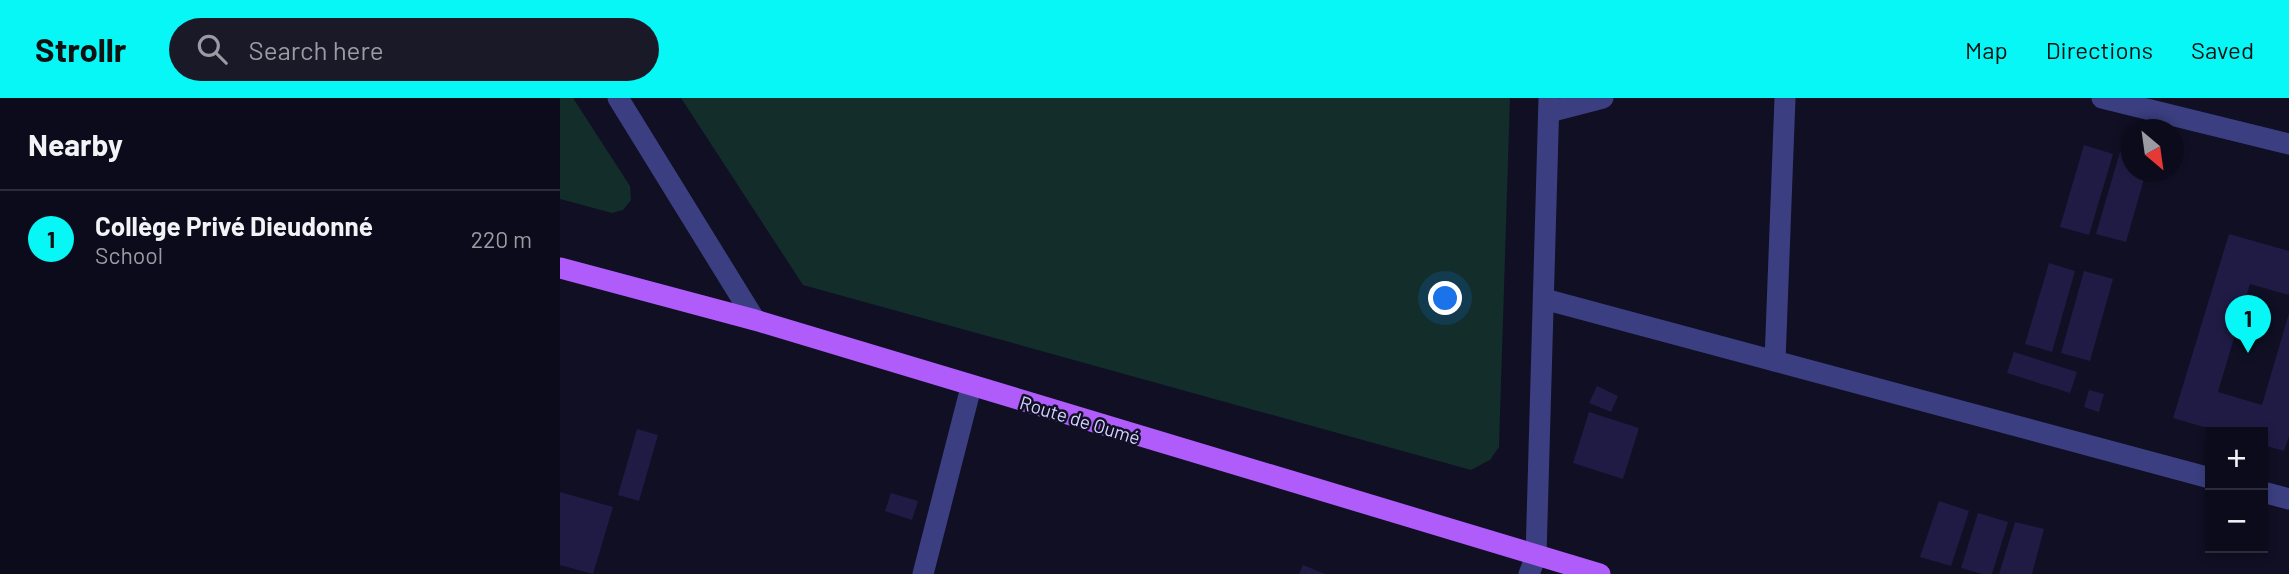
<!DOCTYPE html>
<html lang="en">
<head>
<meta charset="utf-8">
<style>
  body { margin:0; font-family:Barlow,sans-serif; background:#1a1928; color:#f1f3f6 }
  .controls { position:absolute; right:21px; bottom:21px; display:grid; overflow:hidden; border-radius:0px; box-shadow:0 4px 10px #0003 }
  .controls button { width:63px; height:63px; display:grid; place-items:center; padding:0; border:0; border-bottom:2px solid #2c2b3a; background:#0c0b1b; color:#f1f3f6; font:35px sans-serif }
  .compass { position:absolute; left:1561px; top:21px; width:63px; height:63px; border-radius:50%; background:#0c0b1b; box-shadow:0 4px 10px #0003; rotate:151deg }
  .you { position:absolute; left:886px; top:201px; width:24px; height:24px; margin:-18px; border:5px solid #fff; border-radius:50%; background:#1a73e8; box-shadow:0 0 0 10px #1a73e833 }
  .badge { display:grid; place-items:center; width:46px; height:46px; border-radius:50%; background:#06f7f6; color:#111; font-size:23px; font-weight:700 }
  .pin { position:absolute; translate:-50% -58px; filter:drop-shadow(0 2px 4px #0008) }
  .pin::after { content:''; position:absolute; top:37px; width:24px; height:21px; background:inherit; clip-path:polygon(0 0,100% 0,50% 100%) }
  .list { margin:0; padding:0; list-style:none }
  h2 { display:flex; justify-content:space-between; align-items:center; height:91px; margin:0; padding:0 28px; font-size:30px }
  h2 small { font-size:23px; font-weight:400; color:#9a9ba3 }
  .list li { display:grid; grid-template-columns:46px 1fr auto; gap:21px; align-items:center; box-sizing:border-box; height:98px; padding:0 28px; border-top:2px solid #2c2b3a }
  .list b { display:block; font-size:26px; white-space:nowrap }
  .list p { margin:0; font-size:23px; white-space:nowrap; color:#9a9ba3 }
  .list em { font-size:23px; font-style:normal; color:#9a9ba3 }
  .icon { flex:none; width:38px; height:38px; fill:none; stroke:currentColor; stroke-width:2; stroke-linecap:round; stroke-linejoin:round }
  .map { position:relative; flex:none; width:1729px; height:476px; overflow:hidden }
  header { display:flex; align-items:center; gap:42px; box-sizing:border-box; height:98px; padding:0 35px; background:#06f7f6; color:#111 }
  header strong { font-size:33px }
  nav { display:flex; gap:38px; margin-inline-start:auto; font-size:24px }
  .search { width:490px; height:63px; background:#1a1928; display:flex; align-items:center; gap:18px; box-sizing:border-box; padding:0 24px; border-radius:38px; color:#9a9ba3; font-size:26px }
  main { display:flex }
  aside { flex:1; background:#0c0b1b }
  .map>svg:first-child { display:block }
</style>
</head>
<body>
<header>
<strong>Strollr</strong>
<div class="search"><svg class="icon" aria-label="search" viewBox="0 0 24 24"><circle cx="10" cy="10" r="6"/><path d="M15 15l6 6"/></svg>Search here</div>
<nav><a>Map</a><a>Directions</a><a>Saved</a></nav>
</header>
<main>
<aside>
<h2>Nearby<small></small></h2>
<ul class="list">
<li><span class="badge">1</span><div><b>Collège Privé Dieudonné</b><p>School</p></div><em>220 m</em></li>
</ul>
</aside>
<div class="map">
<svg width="1729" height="476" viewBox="0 0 1729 476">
  <rect width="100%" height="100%" fill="#100f24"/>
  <!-- green -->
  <g fill="#122d2a">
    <path d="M0 0H13L70 88 71 102 63 112 52 115 0 101Z"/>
    <path d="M121 0H950L939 349 930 362 911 372 243 187Z"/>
  </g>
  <!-- building -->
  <g fill="#1f1b44">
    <path d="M1524 47 1553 56 1529 137 1500 129Z"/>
    <path d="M1560 54 1572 58V74H1586L1566 144 1536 136Z"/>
    <path d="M1669 136 1729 153V197L1690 186 1658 294 1702 307 1729 215V338L1724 353 1703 347V334H1661L1613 320Z"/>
    <path d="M1489 165 1515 173 1492 254 1465 246Z"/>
    <path d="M1524 173 1553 181 1530 263 1501 255Z"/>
    <path d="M1454 254 1517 274 1510 295 1447 275Z"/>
    <path d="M1037 288 1058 298 1051 314 1029 305Z"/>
    <path d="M1529 292 1544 296 1539 314 1524 309Z"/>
    <path d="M1029 314 1079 330 1063 381 1013 365Z"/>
    <path d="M77 331 98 337 79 403 58 397Z"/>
    <path d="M0 394 53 409 33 476 0 467Z"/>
    <path d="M331 395 358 403 352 422 325 413Z"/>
    <path d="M1379 403 1409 413 1391 468 1360 459Z"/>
    <path d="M1418 415 1448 424 1432 476H1422L1401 470Z"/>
    <path d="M1455 424 1484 431 1472 476H1439Z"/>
    <path d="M743 467 765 476H739Z"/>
  </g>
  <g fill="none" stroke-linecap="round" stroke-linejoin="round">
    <!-- minor -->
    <g stroke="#3b3f81" stroke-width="21">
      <path d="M58 0 195 222"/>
      <path d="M1542 0 1729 46"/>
      <path d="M989 14 1043 0"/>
      <path d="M984 201 1650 380"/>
      <path d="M1215 263 1225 0"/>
      <path d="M1703 394 1729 401"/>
      <path d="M363 476 411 289"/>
      <path d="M969 476 976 458 989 0"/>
    </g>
    <!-- major -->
    <path stroke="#af5cfb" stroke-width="21" d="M0 170 195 222 1040 476"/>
  </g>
  <g text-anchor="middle" stroke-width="5" stroke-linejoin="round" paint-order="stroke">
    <!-- street labels -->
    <g font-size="19" fill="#d3d2fe" stroke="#100f24">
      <text transform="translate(520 322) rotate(17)" y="7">Route de Oumé</text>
    </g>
  </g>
</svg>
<div class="controls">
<button>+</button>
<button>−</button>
</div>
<svg class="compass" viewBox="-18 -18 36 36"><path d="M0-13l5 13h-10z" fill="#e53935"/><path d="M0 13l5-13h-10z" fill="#9a9ba3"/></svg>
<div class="you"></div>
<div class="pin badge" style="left:1688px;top:255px">1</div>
</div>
</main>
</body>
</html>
